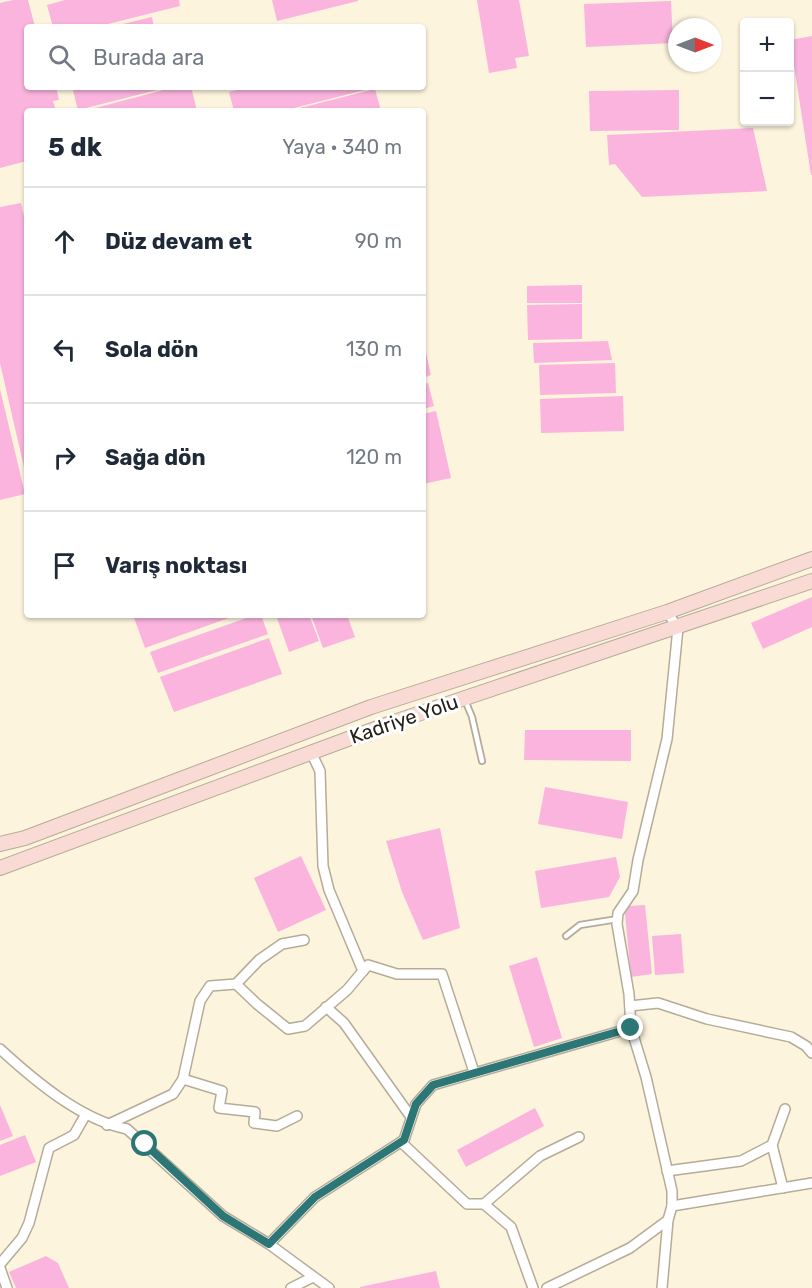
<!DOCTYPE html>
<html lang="tr">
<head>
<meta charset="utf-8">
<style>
  body { margin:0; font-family:Rubik,sans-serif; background:#f6f6f7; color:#1f2937 }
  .controls { position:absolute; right:18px; top:18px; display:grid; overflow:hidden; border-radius:6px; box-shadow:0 2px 4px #0004 }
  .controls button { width:54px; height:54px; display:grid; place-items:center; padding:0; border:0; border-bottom:2px solid #e0e1e3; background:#fff; color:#1f2937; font:30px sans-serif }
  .compass { position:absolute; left:668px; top:18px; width:54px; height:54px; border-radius:50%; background:#fff; box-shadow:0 2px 4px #0004; rotate:90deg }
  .stop { position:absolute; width:18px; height:18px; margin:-14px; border:4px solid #2c7675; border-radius:50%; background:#fff }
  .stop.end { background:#2c7675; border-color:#fff; box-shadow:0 2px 6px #0008 }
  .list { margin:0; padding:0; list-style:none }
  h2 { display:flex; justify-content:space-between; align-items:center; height:78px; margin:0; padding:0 24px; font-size:26px }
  h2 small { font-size:20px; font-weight:400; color:#747a83 }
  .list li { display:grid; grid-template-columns:39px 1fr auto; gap:18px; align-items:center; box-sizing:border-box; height:108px; padding:0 24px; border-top:2px solid #e0e1e3 }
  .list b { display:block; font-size:22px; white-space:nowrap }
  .list em { font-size:20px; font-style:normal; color:#747a83 }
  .icon { flex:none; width:33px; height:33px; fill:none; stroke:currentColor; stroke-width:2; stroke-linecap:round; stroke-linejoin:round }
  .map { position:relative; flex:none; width:812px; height:1288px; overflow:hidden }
  .search { position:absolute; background:#fff; box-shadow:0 2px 4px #0004; left:24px; top:24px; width:402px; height:66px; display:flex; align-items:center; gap:15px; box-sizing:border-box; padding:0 21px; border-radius:6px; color:#747a83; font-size:22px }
  .panel { position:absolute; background:#fff; box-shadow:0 2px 4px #0004; left:24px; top:108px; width:402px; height:510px; border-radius:6px }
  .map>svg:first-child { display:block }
</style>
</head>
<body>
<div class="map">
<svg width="812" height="1288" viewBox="0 0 812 1288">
  <rect width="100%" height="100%" fill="#fdf4de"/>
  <!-- building -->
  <g fill="#fab4de">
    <path d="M13 0H28L35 27H27V87H56L59 100 53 101 56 111H27V161L0 168V3Z"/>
    <path d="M65 0H179L180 6 96 27H53L47 5Z"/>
    <path d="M272 0H358V1L277 21Z"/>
    <path d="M477 0H519L529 56 515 58 517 68 489 73Z"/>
    <path d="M671 1 673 43 586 47 584 4Z"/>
    <path d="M152 17 154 27H114V26Z"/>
    <path d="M812 36V175H811L790 40Z"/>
    <path d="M72 87H165V88L78 110Z"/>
    <path d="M175 87H191L197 111H84Z"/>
    <path d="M250 87H373V88L282 111H234L229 92Z"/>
    <path d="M375 89 381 111H292V110Z"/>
    <path d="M679 90V130L590 131 589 91Z"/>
    <path d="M753 128 767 191 642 197 615 164 609 165 607 135Z"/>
    <path d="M21 203 27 230 26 476 0 363V207Z"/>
    <path d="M582 285V303H527V286Z"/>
    <path d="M582 304V339L528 340 527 305Z"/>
    <path d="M608 341 612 360 534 363 533 343Z"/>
    <path d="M424 344 431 375 423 378V345Z"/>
    <path d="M615 363 616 393 540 395 539 365Z"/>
    <path d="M428 383 434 406 423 409V384Z"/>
    <path d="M0 389 25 494 0 500Z"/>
    <path d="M623 396 624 431 541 433 540 399Z"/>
    <path d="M436 411 451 478 423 484V414Z"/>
    <path d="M812 597V627L763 649 751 623Z"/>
    <path d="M133 615H237L145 648Z"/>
    <path d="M255 615H261L268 634 158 673 150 652Z"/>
    <path d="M276 615H309L319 641 289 652Z"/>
    <path d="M311 615H347L355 637 323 648Z"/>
    <path d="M269 638 282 674 174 712 160 677Z"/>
    <path d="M525 730H631V761L524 760Z"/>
    <path d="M545 787 628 802 622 839 538 824Z"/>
    <path d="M440 828 460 928 423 940 402 892 386 841Z"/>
    <path d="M301 856 326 910 278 932 254 878Z"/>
    <path d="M616 857 620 877 609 897 541 908 535 871Z"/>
    <path d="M645 905 652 974 631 977 625 914 629 906Z"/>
    <path d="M681 934 684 973 655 975 652 936Z"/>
    <path d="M537 957 562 1038 534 1047 509 966Z"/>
    <path d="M0 1105 13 1136 0 1141Z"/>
    <path d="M535 1108 544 1126 466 1167 457 1150Z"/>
    <path d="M25 1135 36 1162 0 1176V1145Z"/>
    <path d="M46 1256 58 1263 69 1288H16L9 1272Z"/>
    <path d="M436 1271 440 1288H360V1287Z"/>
  </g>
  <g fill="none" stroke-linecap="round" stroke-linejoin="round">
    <defs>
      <g id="lane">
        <path d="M465 700 472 717 482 761"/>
        <path d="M566 936 580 925 618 919"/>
      </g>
      <g id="street">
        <path d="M311 752 320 771 323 866 329 890 363 971"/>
        <path d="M236 984 257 1004 288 1029 305 1026 347 990 368 965 397 974H442L474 1072"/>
        <path d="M630 1006 658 1003 707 1019 791 1037 806 1046 812 1053"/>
        <path d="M326 1007 344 1023 411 1117"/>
        <path d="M0 1049C35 1081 81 1120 127 1129L223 1216 269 1244 329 1288"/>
        <path d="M183 1079 222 1091 219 1108 255 1112 254 1123 277 1126 297 1116"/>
        <path d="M107 1125 173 1094 183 1079 200 1001 210 986 236 984 259 960 282 944 304 940"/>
        <path d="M401 1142 467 1204H484L540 1156 579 1137"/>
        <path d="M772 1145 785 1109"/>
        <path d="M667 1171 741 1161 772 1145 783 1188"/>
        <path d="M484 1204 511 1227 533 1288"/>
        <path d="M672 1206 812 1183"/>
        <path d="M269 1244 315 1197 404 1140 416 1104 433 1085 631 1028"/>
        <path d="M0 1264 22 1238 29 1223 49 1148 74 1135 86 1114"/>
        <path d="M0 1268 7 1288"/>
        <path d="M291 1288 313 1277"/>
        <path d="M547 1288 630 1248 668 1220"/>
        <path d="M662 1288 668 1220 672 1206V1191L646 1077 631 1028 629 994 617 924 618 913 633 891 638 860 667 739 678 628 667 612"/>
      </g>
      <g id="secondary">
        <path d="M0 844 25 838 371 707 667 612 812 559"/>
        <path d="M0 868 391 723 812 581"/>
      </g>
    </defs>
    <!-- lane casing -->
    <use href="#lane" stroke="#b4ac98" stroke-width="8"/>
    <!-- street casing -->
    <use href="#street" stroke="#b4ac98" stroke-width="12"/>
    <!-- secondary casing -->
    <use href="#secondary" stroke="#b4ac98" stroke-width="16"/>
    <!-- lane -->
    <use href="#lane" stroke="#fff" stroke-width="4.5"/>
    <!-- street -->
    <use href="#street" stroke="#fff" stroke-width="9"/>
    <!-- secondary -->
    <use href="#secondary" stroke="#f9dad5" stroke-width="14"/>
  </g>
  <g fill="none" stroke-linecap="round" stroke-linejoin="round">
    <!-- route -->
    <path stroke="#2c7675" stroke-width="8" d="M145 1144 223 1216 269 1244 315 1197 404 1140 416 1104 433 1085 631 1028"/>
  </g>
  <g text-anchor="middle" stroke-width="6" stroke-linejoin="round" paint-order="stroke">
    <!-- street labels -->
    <g font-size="20" fill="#242119" stroke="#fff">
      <text transform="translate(404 719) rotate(-19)" y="7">Kadriye Yolu</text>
    </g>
  </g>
</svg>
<div class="controls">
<button>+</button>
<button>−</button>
</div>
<svg class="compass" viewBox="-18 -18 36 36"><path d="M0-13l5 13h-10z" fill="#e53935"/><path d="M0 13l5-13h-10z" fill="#747a83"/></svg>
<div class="stop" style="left:145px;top:1144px"></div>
<div class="stop end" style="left:631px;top:1028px"></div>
<div class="search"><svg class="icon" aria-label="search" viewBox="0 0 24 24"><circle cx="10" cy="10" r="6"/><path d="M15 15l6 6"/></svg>Burada ara</div>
<section class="panel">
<h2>5 dk<small>Yaya · 340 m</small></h2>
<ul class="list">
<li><svg class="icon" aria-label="ahead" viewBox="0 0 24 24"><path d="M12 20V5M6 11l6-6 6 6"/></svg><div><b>Düz devam et</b></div><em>90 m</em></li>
<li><svg class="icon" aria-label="left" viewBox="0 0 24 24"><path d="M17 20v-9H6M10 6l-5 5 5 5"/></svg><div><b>Sola dön</b></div><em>130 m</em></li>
<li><svg class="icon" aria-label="right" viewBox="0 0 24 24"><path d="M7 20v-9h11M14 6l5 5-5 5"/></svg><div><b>Sağa dön</b></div><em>120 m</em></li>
<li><svg class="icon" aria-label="arrive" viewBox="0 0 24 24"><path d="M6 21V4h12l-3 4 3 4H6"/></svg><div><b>Varış noktası</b></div></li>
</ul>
</section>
</div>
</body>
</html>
